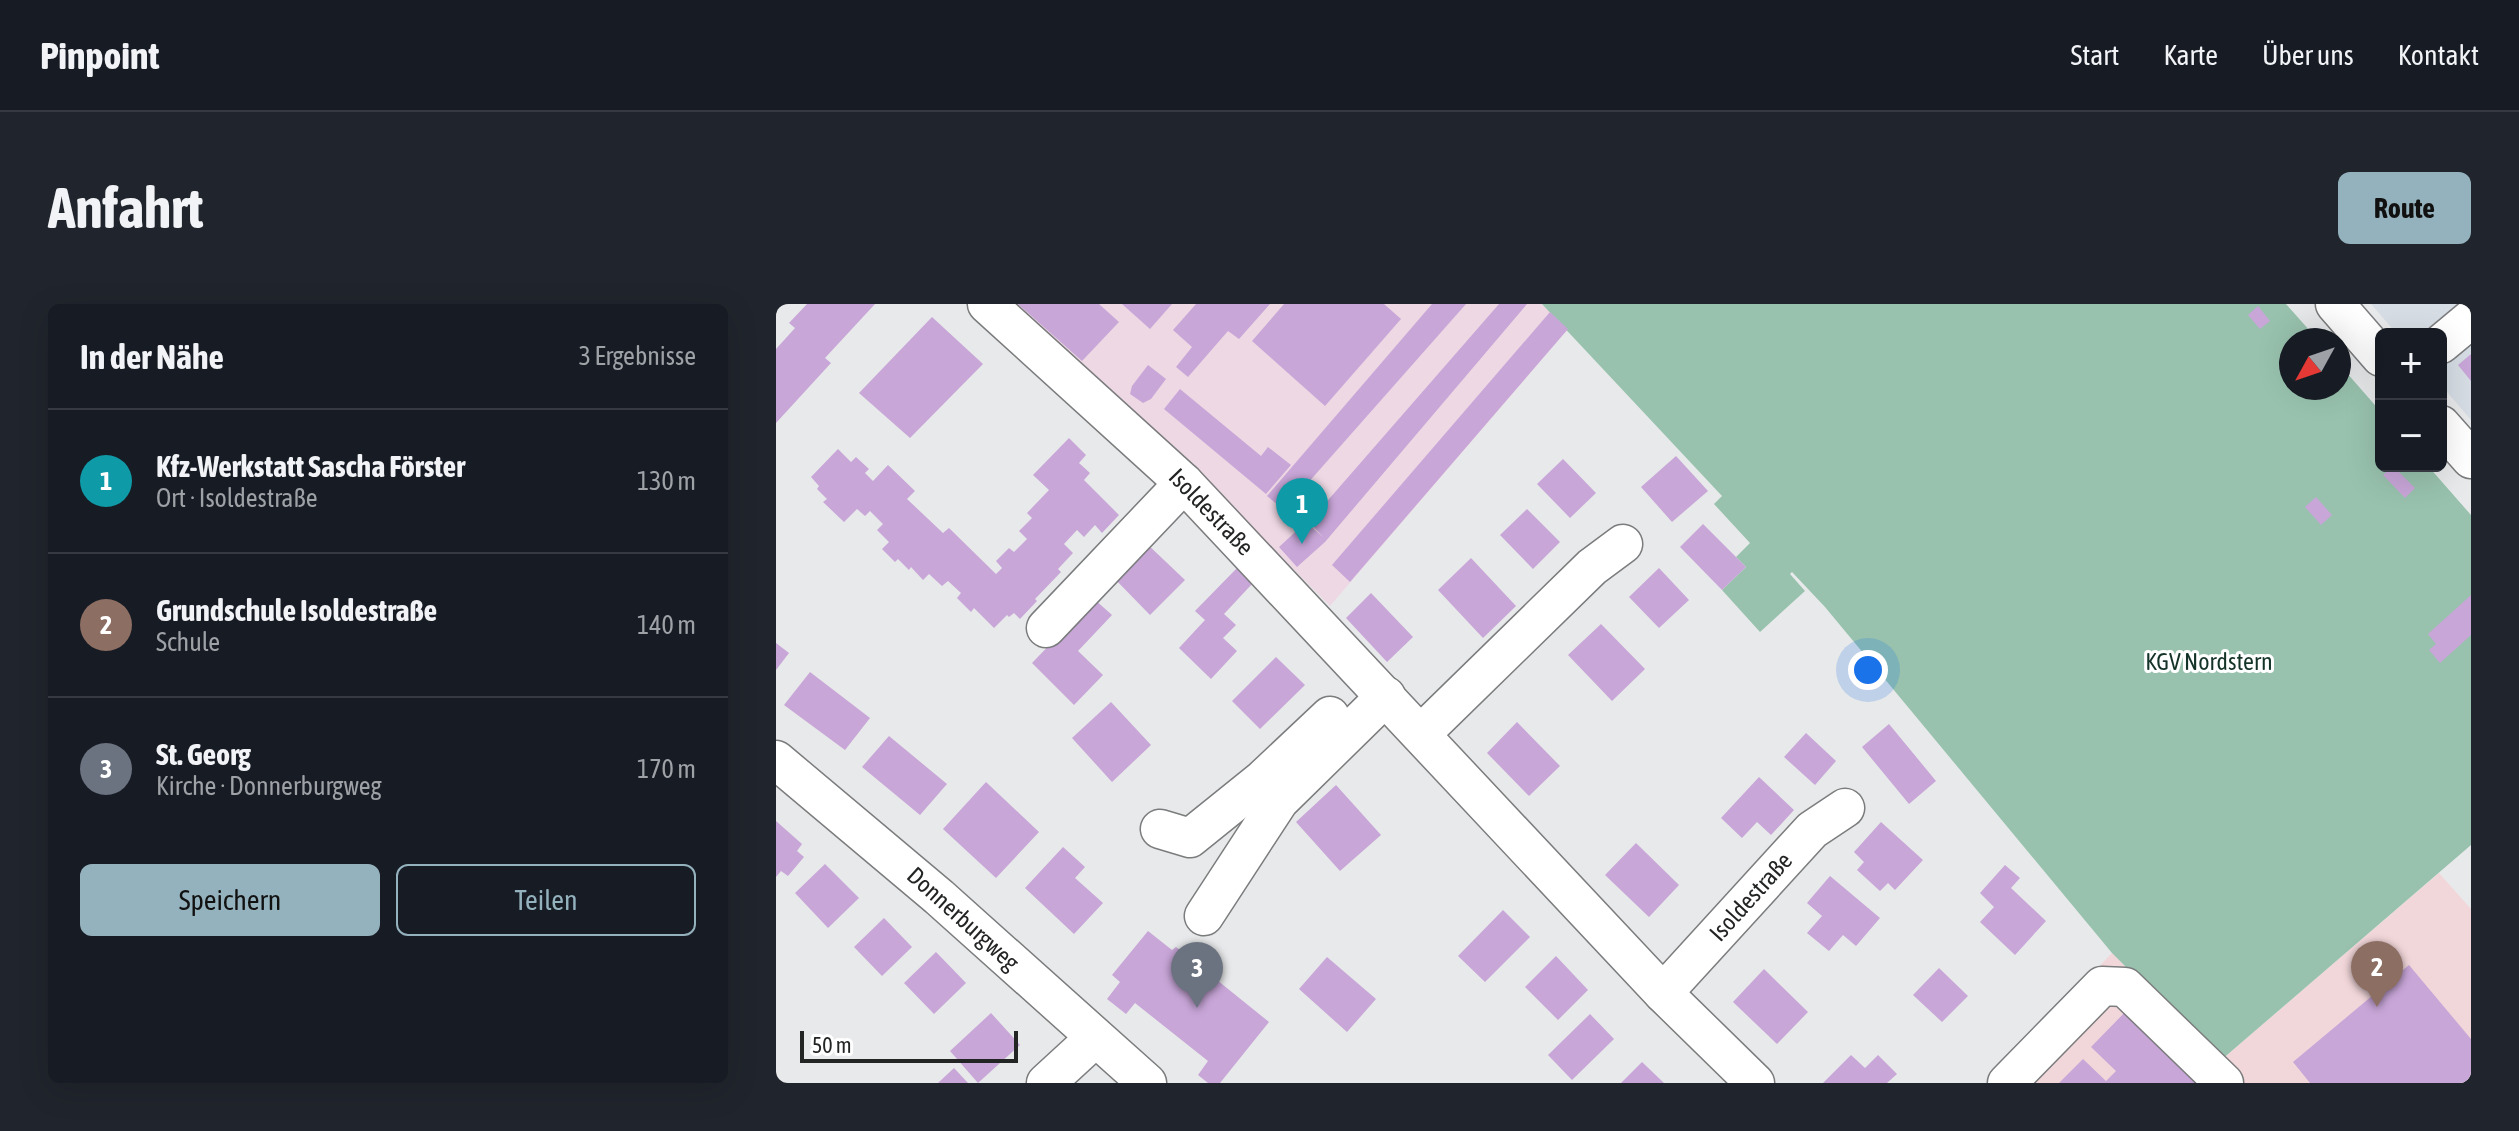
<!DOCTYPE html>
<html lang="de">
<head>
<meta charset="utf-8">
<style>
  body { margin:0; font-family:"Asap Condensed",sans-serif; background:#20242c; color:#f1f3f6 }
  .controls { position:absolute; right:24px; top:24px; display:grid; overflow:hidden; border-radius:12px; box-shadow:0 8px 32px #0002 }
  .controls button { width:72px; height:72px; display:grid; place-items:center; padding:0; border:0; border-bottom:2px solid #363941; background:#171b24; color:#f1f3f6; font:40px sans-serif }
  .compass { position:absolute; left:1503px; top:24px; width:72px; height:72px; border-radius:50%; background:#171b24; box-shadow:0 8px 32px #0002; rotate:230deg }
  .scale { position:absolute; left:24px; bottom:20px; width:218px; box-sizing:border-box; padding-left:8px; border:4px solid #232424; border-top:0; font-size:22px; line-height:28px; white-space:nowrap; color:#232424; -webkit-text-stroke:6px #fff; paint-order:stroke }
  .you { position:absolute; left:1092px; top:366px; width:28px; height:28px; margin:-20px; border:6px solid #fff; border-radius:50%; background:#1a73e8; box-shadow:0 0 0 12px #1a73e833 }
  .badge { display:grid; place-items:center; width:52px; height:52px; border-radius:50%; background:#94b2bd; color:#fff; font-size:26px; font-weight:700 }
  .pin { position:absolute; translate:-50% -66px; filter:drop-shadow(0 2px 4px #0008) }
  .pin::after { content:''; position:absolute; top:42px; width:28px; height:24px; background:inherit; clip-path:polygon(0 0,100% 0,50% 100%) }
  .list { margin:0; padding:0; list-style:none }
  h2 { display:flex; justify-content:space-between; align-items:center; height:104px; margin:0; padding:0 32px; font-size:34px }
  h2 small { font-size:26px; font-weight:400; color:#9ea1a6 }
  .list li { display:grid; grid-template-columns:52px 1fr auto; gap:24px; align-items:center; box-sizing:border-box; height:144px; padding:0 32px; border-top:2px solid #363941 }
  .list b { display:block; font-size:30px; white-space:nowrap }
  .list p { margin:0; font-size:26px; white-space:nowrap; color:#9ea1a6 }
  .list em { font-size:26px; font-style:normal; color:#9ea1a6 }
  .actions { display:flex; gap:16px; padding:24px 32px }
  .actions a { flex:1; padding:18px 0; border:2px solid #94b2bd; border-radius:12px; text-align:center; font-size:28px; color:#94b2bd }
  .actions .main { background:#94b2bd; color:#111 }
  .map { position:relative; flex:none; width:1695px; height:779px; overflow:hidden; border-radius:12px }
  header { display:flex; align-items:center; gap:48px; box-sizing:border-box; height:112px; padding:0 40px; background:#171b24; border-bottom:2px solid #363941 }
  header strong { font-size:38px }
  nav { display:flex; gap:44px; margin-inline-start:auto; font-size:28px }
  .intro { display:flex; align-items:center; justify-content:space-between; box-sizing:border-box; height:192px; padding:0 48px }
  h1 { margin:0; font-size:56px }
  .button { padding:20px 36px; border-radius:12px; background:#94b2bd; color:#111; font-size:28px; font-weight:700 }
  main { display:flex; gap:48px; padding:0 48px }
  aside { flex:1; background:#171b24; border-radius:12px; box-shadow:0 8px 32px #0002 }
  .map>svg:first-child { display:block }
</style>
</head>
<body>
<header>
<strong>Pinpoint</strong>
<nav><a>Start</a><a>Karte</a><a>Über uns</a><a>Kontakt</a></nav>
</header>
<div class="intro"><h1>Anfahrt</h1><a class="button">Route</a></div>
<main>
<aside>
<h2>In der Nähe<small>3 Ergebnisse</small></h2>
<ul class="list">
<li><span class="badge" style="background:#0f9aa8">1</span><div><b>Kfz-Werkstatt Sascha Förster</b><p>Ort · Isoldestraße</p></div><em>130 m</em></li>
<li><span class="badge" style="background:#8d6e63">2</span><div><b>Grundschule Isoldestraße</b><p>Schule</p></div><em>140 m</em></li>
<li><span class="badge" style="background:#6b7280">3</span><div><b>St. Georg</b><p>Kirche · Donnerburgweg</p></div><em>170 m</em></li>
</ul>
<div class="actions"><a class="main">Speichern</a><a>Teilen</a></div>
</aside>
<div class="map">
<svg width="1695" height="779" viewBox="0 0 1695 779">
  <rect width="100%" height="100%" fill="#e8e9ea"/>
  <!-- built -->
  <path fill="#d6dde4" d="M1595 0H1695V116L1665 81V30H1621Z"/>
  <!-- industrial -->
  <path fill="#eed8e4" d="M237 0H766L792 25 554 302 389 136Z"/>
  <!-- education -->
  <path fill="#f2d7da" d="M1663 569 1695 605V779H1212L1336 649 1444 757Z"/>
  <!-- green -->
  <path fill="#98c2ae" d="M766 0H1510L1542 36H1515V84H1563V60L1605 108V162H1652L1695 211V541L1444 757 1336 649 1049 303 1016 268 1014 270 1029 287 984 328 946 286 970 263 960 253 974 239 938 200 946 192Z"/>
  <!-- building -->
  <g fill="#c8a6d8">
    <path d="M31 0H99L49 54 55 59 0 119V45L19 24 13 19Z"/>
    <path d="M242 0H323L343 18 306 57Z"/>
    <path d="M346 0H396L374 25Z"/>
    <path d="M420 0H494L463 35 452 27 412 73 400 63 416 43 397 26Z"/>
    <path d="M508 0H608L625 15 549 102 476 37Z"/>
    <path d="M656 0H690L508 206 491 192Z"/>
    <path d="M723 0H751L549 238 521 263 503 243 530 218 547 233 533 218Z"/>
    <path d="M1482 2 1494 17 1484 25 1472 11Z"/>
    <path d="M774 8 792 25 574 278 556 261Z"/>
    <path d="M156 13 207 60 134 134 83 89Z"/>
    <path d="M1695 50V77L1682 61Z"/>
    <path d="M372 61 390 75 375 95 367 99 354 90 356 82Z"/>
    <path d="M404 85 485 152 492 143 515 161 490 190 388 105Z"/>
    <path d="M293 134 310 151 303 159 314 169 308 176 343 211 326 229 319 221 308 233 301 226 288 240 297 249 282 265 285 268 259 295 261 297 244 315 238 309 233 313 231 311 218 324 198 304 195 308 181 294 185 289 172 277 166 282 153 270 147 276 135 263 133 266 122 255 119 258 106 245 113 238 101 226 107 220 94 207 89 212 81 205 68 218 47 198 51 195 41 185 43 182 35 173 62 145 75 158 80 153 93 165 89 169 97 177 112 161 139 187 131 195 167 229 173 224 220 270 226 264 220 257 233 244 238 248 251 235 243 227 256 214 251 209 273 186 257 171Z"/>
    <path d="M900 152 932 187 896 218 865 183Z"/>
    <path d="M787 155 820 189 794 214 761 180Z"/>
    <path d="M1617 162 1639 184 1629 194 1607 171Z"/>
    <path d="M1540 193 1556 211 1545 221 1529 203Z"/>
    <path d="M751 205 784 238 757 265 724 231Z"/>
    <path d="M927 220 970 263 946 286 904 243Z"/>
    <path d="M369 238 409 276 374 311 336 272Z"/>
    <path d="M695 254 740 302 707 334 662 286Z"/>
    <path d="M461 264 476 280 448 310 460 321 447 334 461 347 435 375 403 344 429 316 419 307Z"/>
    <path d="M883 264 913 296 883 324 853 293Z"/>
    <path d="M595 289 637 333 611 358 570 314Z"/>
    <path d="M1695 291V331L1664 359 1653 346 1660 340 1652 330Z"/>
    <path d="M318 295 336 311 302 347 327 371 298 401 256 359Z"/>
    <path d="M825 320 869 365 836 397 792 351Z"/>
    <path d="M0 339 13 349 0 366Z"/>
    <path d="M500 353 529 381 484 425 456 397Z"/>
    <path d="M34 368 94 414 69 446 8 401Z"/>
    <path d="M335 398 375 441 336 478 296 434Z"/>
    <path d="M741 418 784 462 753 492 711 449Z"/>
    <path d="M1113 420 1160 477 1133 500 1086 443Z"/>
    <path d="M1030 429 1060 457 1039 481 1008 453Z"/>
    <path d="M113 432 171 480 144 511 86 463Z"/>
    <path d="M983 473 1018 506 995 531 981 518 966 534 945 514Z"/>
    <path d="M210 478 263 528 220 574 167 525Z"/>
    <path d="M560 481 605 531 564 567 520 518Z"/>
    <path d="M0 517 26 540 21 547 28 553 12 572 5 567 0 573Z"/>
    <path d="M1105 518 1147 556 1119 586 1112 579 1104 587 1081 566 1088 558 1078 548Z"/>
    <path d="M860 539 903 581 873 613 829 571Z"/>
    <path d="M287 543 309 563 299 574 327 599 298 630 249 584Z"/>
    <path d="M49 560 83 594 52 624 19 589Z"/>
    <path d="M1229 561 1244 574 1235 584 1270 617 1239 651 1204 618 1218 603 1204 589Z"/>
    <path d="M1054 572 1104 614 1080 642 1067 631 1053 647 1031 629 1046 612 1031 599Z"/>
    <path d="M727 606 754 633 709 678 682 652Z"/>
    <path d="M108 614 136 643 106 672 78 643Z"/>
    <path d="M372 627 396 646 400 643 493 718 444 779H432L422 771 432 757 359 699 350 710 331 695 344 678 336 671Z"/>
    <path d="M160 648 190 679 158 710 128 679Z"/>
    <path d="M780 652 812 686 782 716 749 683Z"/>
    <path d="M551 653 600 695 571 728 523 685Z"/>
    <path d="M1633 661 1695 735V779H1534L1517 758Z"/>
    <path d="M1163 664 1192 692 1166 718 1137 691Z"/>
    <path d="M988 665 1032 708 1001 740 957 698Z"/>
    <path d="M1353 704 1429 779H1283L1307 755 1330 777 1340 767 1315 743Z"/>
    <path d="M215 709 244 741 202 779 174 747Z"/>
    <path d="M814 710 838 735 796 776 772 751Z"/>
    <path d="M1075 751 1089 764 1102 751 1121 770 1111 779H1047Z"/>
    <path d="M866 758 888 779H845Z"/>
    <path d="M178 764 192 779H162Z"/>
  </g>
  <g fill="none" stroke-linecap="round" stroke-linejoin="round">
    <defs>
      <g id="minor">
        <path d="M211 0 408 179 887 689 979 779"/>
        <path d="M1559 0 1605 53"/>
        <path d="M1665 40 1695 15"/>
        <path d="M1665 121 1695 155"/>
        <path d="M270 324 408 179"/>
        <path d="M646 429 816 263 847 240"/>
        <path d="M0 456 163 593 371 779"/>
        <path d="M384 525 414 534 486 476 554 412"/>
        <path d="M428 612 503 497 610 392"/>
        <path d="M887 689 1036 526 1069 504"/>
        <path d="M270 779 319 734"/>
        <path d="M1231 779 1326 682 1349 683 1448 779"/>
      </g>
    </defs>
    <!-- minor casing -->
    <use href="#minor" stroke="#7b7c7d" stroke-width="41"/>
    <!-- minor -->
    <use href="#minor" stroke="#fff" stroke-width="38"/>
  </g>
  <g text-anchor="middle" stroke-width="6" stroke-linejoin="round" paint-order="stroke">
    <!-- street labels -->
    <g font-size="24" fill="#232424" stroke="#fff">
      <text transform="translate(435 208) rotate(46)" y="8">Isoldestraße</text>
      <text transform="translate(975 593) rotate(-48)" y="8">Isoldestraße</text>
      <text transform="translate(187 615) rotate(42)" y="8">Donnerburgweg</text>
    </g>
    <!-- park labels -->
    <g font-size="24" fill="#153428" stroke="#fff">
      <text x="1433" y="366">KGV Nordstern</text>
    </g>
  </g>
</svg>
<div class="controls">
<button>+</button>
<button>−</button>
</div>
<svg class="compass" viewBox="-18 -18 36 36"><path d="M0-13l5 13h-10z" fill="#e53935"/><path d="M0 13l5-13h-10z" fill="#9ea1a6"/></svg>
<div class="scale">50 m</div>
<div class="you"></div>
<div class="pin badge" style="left:526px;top:240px;background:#0f9aa8">1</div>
<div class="pin badge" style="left:1601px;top:703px;background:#8d6e63">2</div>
<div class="pin badge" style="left:421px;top:704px;background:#6b7280">3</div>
</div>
</main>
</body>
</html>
